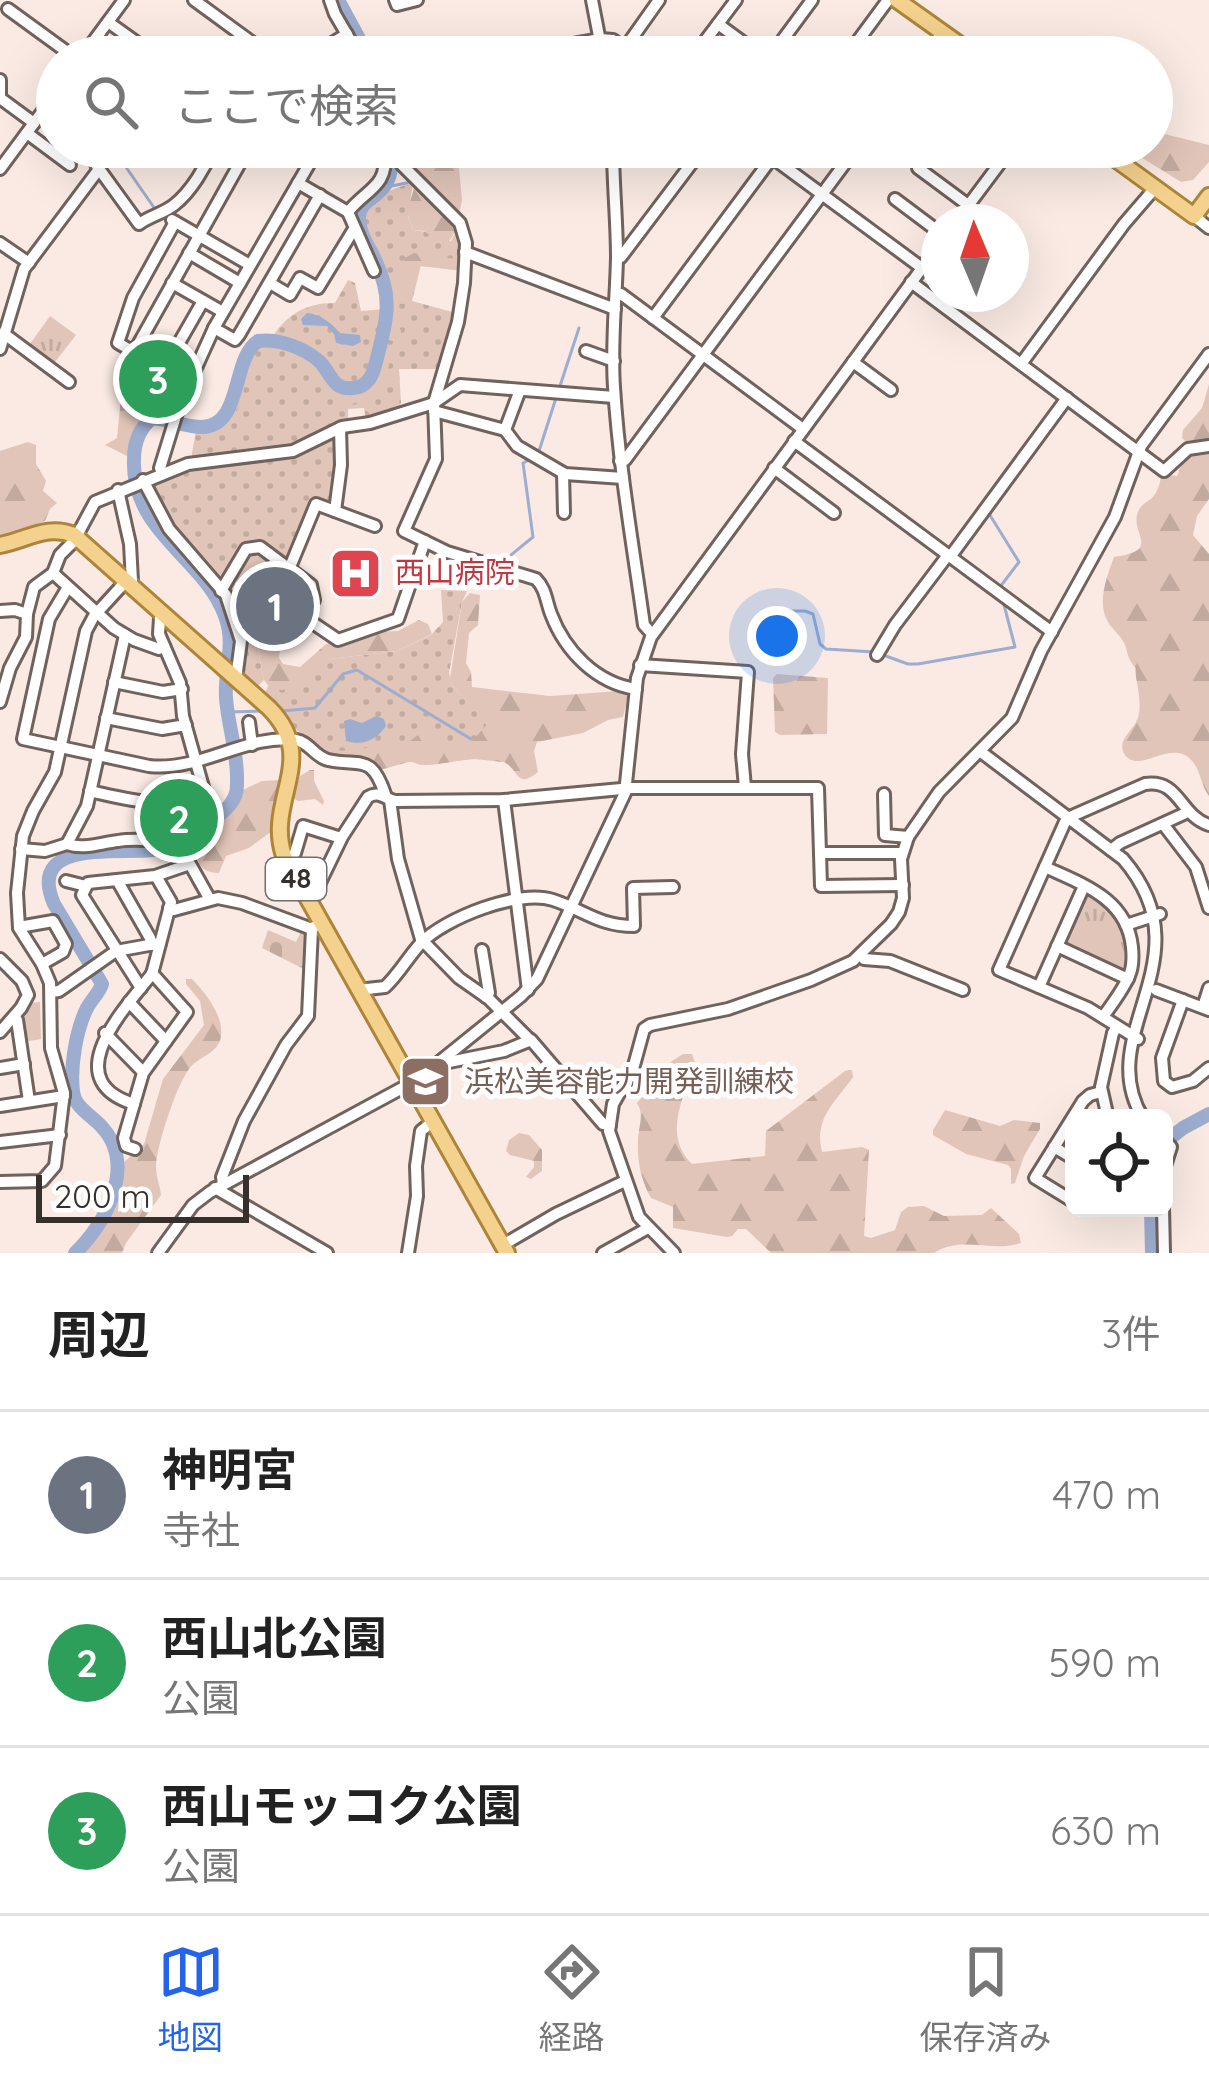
<!DOCTYPE html>
<html lang="ja">
<head>
<meta charset="utf-8">
<style>
  body { margin:0; font-family:Quicksand,"Noto Sans JP",sans-serif; background:#f6f6f6; color:#222 }
  .controls { position:absolute; right:36px; bottom:36px; display:grid; overflow:hidden; border-radius:18px; box-shadow:0 12px 48px #0002 }
  .controls button { width:108px; height:108px; display:grid; place-items:center; padding:0; border:0; border-bottom:3px solid #e0e0e0; background:#fff; color:#222; font:60px sans-serif }
  .compass { position:absolute; left:921px; top:204px; width:108px; height:108px; border-radius:50%; background:#fff; box-shadow:0 12px 48px #0002; rotate:358deg }
  .scale { position:absolute; left:36px; bottom:30px; width:213px; box-sizing:border-box; padding-left:12px; border:6px solid #36302d; border-top:0; font-size:33px; line-height:42px; white-space:nowrap; color:#36302d; -webkit-text-stroke:9px #fff; paint-order:stroke }
  .you { position:absolute; left:777px; top:636px; width:42px; height:42px; margin:-30px; border:9px solid #fff; border-radius:50%; background:#1a73e8; box-shadow:0 0 0 18px #1a73e833 }
  .badge { display:grid; place-items:center; width:78px; height:78px; border-radius:50%; background:#2563eb; color:#fff; font-size:39px; font-weight:700 }
  .pin { position:absolute; translate:-50% -50%; border:6px solid #fff; box-shadow:0 3px 12px #0006 }
  .list { margin:0; padding:0; list-style:none }
  h2 { display:flex; justify-content:space-between; align-items:center; height:156px; margin:0; padding:0 48px; font-size:51px }
  h2 small { font-size:39px; font-weight:400; color:#767676 }
  .list li { display:grid; grid-template-columns:78px 1fr auto; gap:36px; align-items:center; box-sizing:border-box; height:168px; padding:0 48px; border-top:3px solid #e0e0e0 }
  .list b { display:block; font-size:45px; white-space:nowrap }
  .list p { margin:0; font-size:39px; white-space:nowrap; color:#767676 }
  .list em { font-size:39px; font-style:normal; color:#767676 }
  .icon { flex:none; width:66px; height:66px; fill:none; stroke:currentColor; stroke-width:2; stroke-linecap:round; stroke-linejoin:round }
  .map { position:relative; flex:none; width:1209px; height:1253px; overflow:hidden }
  .search { position:absolute; background:#fff; box-shadow:0 12px 48px #0002; left:36px; right:36px; top:36px; height:132px; display:flex; align-items:center; gap:30px; box-sizing:border-box; padding:0 42px; border-radius:66px; color:#767676; font-size:45px }
  .sheet { height:660px; background:#fff }
  nav { display:flex; justify-content:space-around; align-items:center; box-sizing:border-box; height:168px; border-top:3px solid #e0e0e0; background:#fff; font-size:33px; color:#767676 }
  nav a { display:grid; justify-items:center; gap:6px }
  nav .on { color:#2563eb }
  .map>svg:first-child { display:block }
</style>
</head>
<body>
<div class="map">
<svg width="1209" height="1253" viewBox="0 0 1209 1253">
  <defs>
    <pattern id="grass-dots" width="8" height="8" patternUnits="userSpaceOnUse" patternTransform="scale(3)"><rect width="8" height="8" fill="#e2c5b9"/><path d="M2 2h.1M6 6h.1" fill="none" stroke="#c2aa9f" stroke-width="1.8" stroke-linecap="round"/></pattern>
    <pattern id="forest-firs" width="22" height="20" patternUnits="userSpaceOnUse" patternTransform="scale(3)"><rect width="22" height="20" fill="#e2c5b9"/><path d="M5 1l3.5 6h-7zM16 11l3.5 6h-7z" fill="#c2aa9f"/></pattern>
    <pattern id="cemetery-stones" width="16" height="16" patternUnits="userSpaceOnUse" patternTransform="scale(3)"><rect width="16" height="16" fill="#e2c5b9"/><path d="M2 7V4a2 2 0 0 1 4 0v3zM10 15v-3a2 2 0 0 1 4 0v3z" fill="#c2aa9f"/></pattern>
    <pattern id="park-tufts" width="24" height="20" patternUnits="userSpaceOnUse" patternTransform="scale(3)"><rect width="24" height="20" fill="#e2c5b9"/><path d="M3 7l-1-3M5 7V3M7 7l1-3M15 17l-1-3M17 17v-4M19 17l1-3" fill="none" stroke="#c2aa9f"/></pattern>
    <pattern id="water-ripples" width="26" height="14" patternUnits="userSpaceOnUse" patternTransform="scale(3)"><rect width="26" height="14" fill="#9dadcf"/><path d="M2 4q2-2 4 0t4 0M15 11q2-2 4 0t4 0" fill="none" stroke="#818da8"/></pattern>
  </defs>
  <rect width="100%" height="100%" fill="#faeae3"/>
  <!-- grass -->
  <g fill="url(#grass-dots)">
    <path d="M413 183 408 216 413 230 427 232 441 243 451 241 455 233 461 234V271L421 265 412 301 456 313 440 369H399L401 403 397 410 366 421 364 408 348 409V424L296 447 191 459 196 430C250 431 229 366 259 344 277 342 306 352 319 365 330 377 332 393 353 392 371 390 377 374 380 359 389 320 396 298 379 260 373 247 361 232 362 217 363 198 398 187 413 183Z"/>
    <path d="M348 280 355 283 361 311 385 309C380 328 379 358 368 375 348 408 331 364 318 356 305 347 288 340 273 336 287 314 309 302 335 303Z"/>
    <path d="M338 432 333 507 315 499 289 564 260 545 221 587 178 539 147 483 189 468 289 456Z"/>
    <path d="M230 582 238 585 253 625 264 680 257 687 240 672 244 650 226 587Z"/>
    <path d="M441 590 467 591 462 602 449 673 453 686 485 721 503 762 474 759 420 765 412 761 380 770C359 756 335 755 314 745 302 740 278 706 265 694L268 686 271 688 330 659 397 651 431 635 443 622Z"/>
  </g>
  <!-- forest -->
  <g fill="url(#forest-firs)">
    <path d="M1152 131 1209 145V162L1193 180 1181 182 1136 154 1140 147H1152Z"/>
    <path d="M400 147H496L490 154 458 158 462 200 459 215 405 163Z"/>
    <path d="M415 185 454 220 457 229 448 243H441L424 231 413 230 407 212Z"/>
    <path d="M414 253 456 259 461 267 454 270 420 266 411 303 399 304C391 316 401 325 402 336L396 342 386 339 393 296 405 258Z"/>
    <path d="M276 343 316 362 322 370V374C303 362 277 337 255 353L237 411 231 415 250 351 259 344Z"/>
    <path d="M386 352 389 353C391 382 377 399 348 405L323 388 321 380 325 377C338 391 358 399 372 381 379 372 380 360 386 352Z"/>
    <path d="M134 377 140 379 143 386 136 408 144 418 127 456 105 445 117 438 121 397Z"/>
    <path d="M1209 384V440L1202 443H1187L1182 438 1183 430 1202 408Z"/>
    <path d="M28 442 36 445V464L46 481 43 491 57 503 50 509 45 521 18 532 0 535V451Z"/>
    <path d="M1209 449V499L1197 516 1193 535 1209 554V796C1201 786 1201 772 1193 762 1173 736 1140 775 1125 755 1116 742 1131 732 1136 722 1143 710 1138 690 1136 677 1135 661 1137 673 1130 660 1127 655 1127 648 1124 643 1120 634 1111 629 1107 620 1097 602 1107 576 1114 557 1166 550 1125 532 1140 508 1144 502 1152 500 1155 494 1159 488 1160 481 1162 474L1177 476 1186 453Z"/>
    <path d="M255 548 312 590 302 618 306 631C286 638 281 636 279 658L283 664 300 667 326 644 373 632 398 631 419 620 428 624 432 634 397 651 330 659 308 680 283 690 270 688 264 680 253 625 236 580 245 554Z"/>
    <path d="M470 593 480 595 478 625 469 633 466 663 471 672 472 687 550 696 620 691 628 696 623 717 608 720 583 733 537 742 534 751 538 772C515 791 520 767 501 761 476 753 450 765 425 765 419 765 413 761 407 762 398 763 388 768 380 770L367 762 330 758 308 741 311 738C317 741 322 746 328 748 350 757 381 741 407 743L421 733 462 746 469 745 487 724 453 686 450 678 462 602Z"/>
    <path d="M777 674 828 678 827 734 780 735 775 732 773 678Z"/>
    <path d="M310 770H314V781L324 801 323 805 315 799 298 801 293 798 300 776Z"/>
    <path d="M278 780 282 783 272 831 249 848 226 856 219 873C193 872 201 857 191 842L169 848 154 838 198 811 221 819 225 816 224 802 228 797 262 781Z"/>
    <path d="M186 979H192C205 992 224 1016 221 1036 219 1054 198 1056 189 1069 177 1084 156 1147 156 1167 156 1177 160 1185 161 1195L126 1243 122 1253H80L96 1236 112 1209 122 1164 144 1144 163 1079 204 1025 200 1001 186 984Z"/>
    <path d="M683 1054H692L695 1063C684 1097 662 1135 692 1164L765 1156 766 1131 845 1071 852 1070 853 1077C834 1104 814 1118 822 1152L862 1147 869 1150 864 1236 871 1238 895 1230 901 1212 908 1207 924 1206 944 1216 982 1215 991 1208 1019 1234 1021 1243C992 1253 962 1235 934 1253H771L746 1229H738L732 1236 727 1237 673 1228V1207L651 1198C641 1180 637 1161 638 1141 638 1126 645 1116 637 1103L672 1061Z"/>
    <path d="M945 1110 1000 1126 1014 1120 1040 1123V1129L1024 1156 1015 1183 1011 1184V1169L1008 1165 966 1154 933 1135V1130Z"/>
    <path d="M519 1133 529 1135 542 1150V1171L531 1179 526 1177 534 1167V1161L510 1155 506 1151 509 1140Z"/>
  </g>
  <!-- cemetery -->
  <path fill="url(#cemetery-stones)" d="M302 929 307 931 308 971 262 948 268 930 296 942Z"/>
  <!-- park -->
  <g fill="url(#park-tufts)">
    <path d="M50 316 76 335 52 366 27 348Z"/>
    <path d="M209 796 215 808 157 842 154 838 160 808Z"/>
    <path d="M1089 891C1121 909 1126 933 1129 967L1124 974 1064 946 1062 941 1084 893Z"/>
    <path d="M40 1002 41 1039 23 1042 21 1014 29 1003Z"/>
  </g>
  <!-- water -->
  <g fill="url(#water-ripples)">
    <path d="M307 313C321 314 331 323 340 333L360 335 361 342 353 346 336 343 334 334 327 326 303 325 301 319Z"/>
    <path d="M376 716 384 719 386 726C376 740 363 746 346 741L344 721 350 719 362 723Z"/>
  </g>
  <g fill="none" stroke-linecap="round" stroke-linejoin="round">
    <!-- stream -->
    <g stroke="#9dadcf" stroke-width="3">
      <path d="M112 147 155 209"/>
      <path d="M386 187 407 183 413 178"/>
      <path d="M559 389 579 328"/>
      <path d="M539 451 556 398"/>
      <path d="M988 512 1019 562 1000 587"/>
      <path d="M633 514 638 542"/>
      <path d="M639 548 644 588"/>
      <path d="M501 563 533 537 523 463 531 459"/>
      <path d="M773 611H805L813 614 820 644 826 649 874 652"/>
      <path d="M883 655 908 664H918L1015 647 1003 601"/>
      <path d="M282 711 315 708 343 674 357 670 471 739"/>
      <path d="M228 712 263 711"/>
    </g>
    <!-- river -->
    <g stroke="#9dadcf" stroke-width="14">
      <path d="M338 0 369 57"/>
      <path d="M1164 1143 1183 1128 1209 1114"/>
      <path d="M1151 1208 1152 1253"/>
      <path d="M75 1253C106 1224 137 1165 102 1127 92 1116 74 1107 73 1091 70 1067 76 1030 87 1008 92 999 99 993 102 984L54 904C26 839 116 854 153 850 172 848 224 817 233 800 237 793 237 789 237 781 238 753 228 726 226 698 224 669 236 645 225 616 205 558 131 533 134 459 134 442 140 428 152 418 169 419 185 427 202 427 243 426 231 359 258 341 278 338 304 348 319 361 331 372 332 391 353 388 368 387 373 375 376 362 386 323 394 300 376 262 370 248 359 234 359 218 359 192 399 202 390 147"/>
    </g>
    <defs>
      <g id="minor">
        <path d="M194 0 272 57"/>
        <path d="M330 0 335 14 360 57"/>
        <path d="M395 0 397 5 417 0"/>
        <path d="M592 0 603 57"/>
        <path d="M8 9 74 57"/>
        <path d="M108 22 157 57"/>
        <path d="M718 24 763 57"/>
        <path d="M329 45 347 34"/>
        <path d="M625 48 659 0"/>
        <path d="M82 57 124 0"/>
        <path d="M501 57 600 39 613 40 637 57"/>
        <path d="M693 57 736 0"/>
        <path d="M770 57 812 0"/>
        <path d="M846 57 888 0"/>
        <path d="M924 57 943 32"/>
        <path d="M0 80V96"/>
        <path d="M0 98 34 123"/>
        <path d="M27 133 70 165"/>
        <path d="M88 147 97 166 139 224C150 216 164 213 174 205 191 192 206 166 214 147"/>
        <path d="M323 147 363 155 384 154 383 150"/>
        <path d="M396 147 402 165 460 223 466 243 464 283 458 322 434 403 436 459 404 531 447 552 536 579C546 589 546 601 551 614 565 651 596 683 636 689"/>
        <path d="M613 147C613 184 617 221 617 258 616 301 611 344 614 387 619 467 633 546 644 625L652 634"/>
        <path d="M758 147 922 268"/>
        <path d="M918 168 968 205"/>
        <path d="M0 169 57 92"/>
        <path d="M298 183 348 212 374 271"/>
        <path d="M895 199 939 232"/>
        <path d="M348 212C365 190 389 186 384 154"/>
        <path d="M1194 216 1209 228"/>
        <path d="M172 220 250 265"/>
        <path d="M175 222 133 298 118 343 164 369 203 301"/>
        <path d="M956 222 1012 147"/>
        <path d="M0 243 29 263"/>
        <path d="M465 252 615 309"/>
        <path d="M189 253 240 283"/>
        <path d="M617 257H621L704 147"/>
        <path d="M911 282 1164 471 1188 449 1209 446"/>
        <path d="M172 283 223 312"/>
        <path d="M270 283 290 295 300 278 318 288 354 229"/>
        <path d="M616 294H621L803 429"/>
        <path d="M653 318 780 147"/>
        <path d="M214 328 235 340 239 335 320 195"/>
        <path d="M3 333 69 382"/>
        <path d="M0 349 24 269 99 169"/>
        <path d="M586 351 614 361"/>
        <path d="M134 352 249 147"/>
        <path d="M853 362 891 390"/>
        <path d="M1021 364 1124 224 1155 188"/>
        <path d="M434 411 505 430 517 446 565 474 623 478"/>
        <path d="M505 430 520 390"/>
        <path d="M794 441 1052 632"/>
        <path d="M620 461 625 460 857 147"/>
        <path d="M774 468 834 513"/>
        <path d="M162 473 160 468 180 403 214 328 319 147"/>
        <path d="M563 473 564 513"/>
        <path d="M143 480 169 529 226 595 241 641 236 679"/>
        <path d="M118 490 130 544 132 581 129 584"/>
        <path d="M335 511 341 465 340 428"/>
        <path d="M950 557 1067 398"/>
        <path d="M290 567 316 504 375 526"/>
        <path d="M53 573 114 628 134 640 159 649 164 646"/>
        <path d="M68 587 49 619 23 739 149 766C200 772 248 733 296 740 309 742 315 757 328 760 361 767 371 753 385 794"/>
        <path d="M221 591 246 549 260 547 311 585 314 600 304 617 338 640 398 619 425 541"/>
        <path d="M0 611 15 610 27 614"/>
        <path d="M125 635 87 806 67 844C84 850 100 843 118 841 129 839 140 840 150 840L156 804"/>
        <path d="M877 655 895 625 948 555"/>
        <path d="M640 665 748 672 742 754 745 787"/>
        <path d="M114 682 163 692 182 689"/>
        <path d="M0 702 10 668 26 637 27 614 34 587 53 573 60 555 74 541 95 502 188 464 293 451 342 427 370 423 434 403 460 385 614 397"/>
        <path d="M106 718 162 729 186 725"/>
        <path d="M249 722 252 745"/>
        <path d="M981 752 1123 859C1209 959 1091 1033 1143 1118"/>
        <path d="M90 791C130 800 167 811 205 794L183 716 180 683 159 634 160 618 163 614"/>
        <path d="M884 794 885 835 908 837"/>
        <path d="M390 800 398 859 421 939 459 978 489 999 530 1040"/>
        <path d="M504 800 528 990"/>
        <path d="M1163 824 1196 867 1209 908"/>
        <path d="M21 849 45 851 67 844"/>
        <path d="M1111 850 1120 843 1188 812"/>
        <path d="M820 853H902"/>
        <path d="M287 863 295 853 303 826 341 838"/>
        <path d="M1045 867C1084 885 1127 899 1132 947 1133 957 1133 967 1129 976 1123 990 1112 1004 1103 1017"/>
        <path d="M117 880 150 938 151 945"/>
        <path d="M66 881 86 886"/>
        <path d="M308 900 313 897 342 837 368 797C379 790 385 799 395 801L504 800 632 788H818L821 886 903 885"/>
        <path d="M169 908 174 910 218 898 242 903 312 929 314 927"/>
        <path d="M1126 925 1160 914"/>
        <path d="M19 927 53 921 66 944 63 952 42 964"/>
        <path d="M1057 946 1128 979"/>
        <path d="M482 950 489 993 486 997"/>
        <path d="M861 955 864 959 890 961 963 990"/>
        <path d="M0 959 22 981 28 995 21 1008 0 1032"/>
        <path d="M1039 987 1084 886"/>
        <path d="M141 988 82 895 88 883 155 876 190 864 209 898"/>
        <path d="M358 990 385 987C399 974 408 957 421 943 445 918 519 889 553 900 584 910 599 926 634 926L633 888 673 887"/>
        <path d="M1156 990 1209 1010"/>
        <path d="M51 992 59 991 116 951 160 943"/>
        <path d="M1183 1000 1162 1058 1164 1081 1172 1087 1193 1081 1209 1068"/>
        <path d="M129 1002 166 1041"/>
        <path d="M1203 1007 1209 988"/>
        <path d="M14 1018 17 1020 29 1101"/>
        <path d="M105 1033 143 1072"/>
        <path d="M1138 1039 1088 1008 999 970 1065 822 1072 816 1145 784C1180 779 1179 815 1209 825"/>
        <path d="M442 1060 444 1063 504 1051 531 1040 603 1124 610 1125"/>
        <path d="M0 1068 24 1064"/>
        <path d="M134 1104C57 1080 123 1010 152 974L171 902 156 876"/>
        <path d="M0 1106 64 1096"/>
        <path d="M1108 1118 1101 1087 1113 1033 1117 1027"/>
        <path d="M1164 1139 1171 1147 1164 1169"/>
        <path d="M0 1142 60 1135"/>
        <path d="M1054 1147 1074 1159"/>
        <path d="M135 1149 126 1146 124 1138 143 1073 187 1012 152 973"/>
        <path d="M0 1182 42 1181 55 1166 64 1093 51 1048 50 983 42 964 19 928 17 893 23 836 33 811 55 772 86 631 94 616 126 581"/>
        <path d="M223 1184 222 1177 244 1121 286 1045 308 1016 312 929"/>
        <path d="M215 1188 327 1253"/>
        <path d="M1074 1202 1035 1178 1083 1101 1090 1095 1101 1092"/>
        <path d="M1083 1208H1088"/>
        <path d="M1163 1208 1164 1253"/>
        <path d="M503 1245 556 1214 625 1181"/>
        <path d="M158 1253 193 1205 210 1192 417 1080 521 996 537 979 625 793 637 678 651 637 939 245"/>
        <path d="M408 1253 417 1196 416 1166 421 1131 432 1122"/>
        <path d="M603 1253 648 1228"/>
        <path d="M674 1253 639 1217 609 1131 613 1104 633 1069 644 1029 650 1025 728 1009 811 980 853 961 891 924 899 912 903 898 901 859 908 837 939 792 1012 718 1041 651 1115 517 1141 446 1209 354"/>
      </g>
      <g id="major">
        <path d="M897 0 977 57"/>
        <path d="M1099 147 1194 216 1209 196"/>
        <path d="M0 545C27 540 47 524 74 535L269 708C320 759 265 800 284 856L507 1253"/>
      </g>
    </defs>
    <!-- minor casing -->
    <use href="#minor" stroke="#70625c" stroke-width="16"/>
    <!-- major casing -->
    <use href="#major" stroke="#ad853a" stroke-width="20"/>
    <!-- minor -->
    <use href="#minor" stroke="#fff" stroke-width="10"/>
    <!-- major -->
    <use href="#major" stroke="#f4d18d" stroke-width="14"/>
  </g>
  <!-- icons -->
  <defs>
    <symbol id="hospital-square" viewBox="-11 -11 22 22"><rect x="-9" y="-9" width="18" height="18" rx="4" fill="#e0444e" stroke="#fff"/><path d="M-5-5h3v3.5h4V-5h3V5h-3V1.5h-4V5h-3Z" fill="#fff"/></symbol>
    <symbol id="university-square" viewBox="-11 -11 22 22"><rect x="-9" y="-9" width="18" height="18" rx="4" fill="#8d6e63" stroke="#fff"/><path d="M0-5L7-2L0 1L-7-2ZM-4 1L0 2.5L4 1V4Q0 6-4 4Z" fill="#fff"/></symbol>
  </defs>
  <g fill-rule="evenodd">
    <use href="#hospital-square" x="326" y="544" width="59" height="59"/>
    <use href="#university-square" x="396" y="1052" width="59" height="59"/>
  </g>
  <g text-anchor="middle" stroke-width="10" stroke-linejoin="round" paint-order="stroke">
    <!-- shield labels -->
    <rect fill="#fff" stroke="#726e6c" stroke-width="3" x="266" y="858" width="60" height="42" rx="9"/>
    <g font-size="27" font-weight="bold" fill="#36302d">
      <text x="296" y="888">48</text>
    </g>
    <!-- health labels -->
    <g font-size="30" fill="#be3a42" stroke="#fff" text-anchor="start">
      <text x="395" y="583">西山病院</text>
    </g>
    <!-- education labels -->
    <g font-size="30" fill="#785e54" stroke="#fff" text-anchor="start">
      <text x="464" y="1092">浜松美容能力開発訓練校</text>
    </g>
  </g>
</svg>
<div class="controls">
<button><svg class="icon" aria-label="locate" viewBox="0 0 24 24"><circle cx="12" cy="12" r="6"/><path d="M12 2v4M12 18v4M2 12h4M18 12h4"/></svg></button>
</div>
<svg class="compass" viewBox="-18 -18 36 36"><path d="M0-13l5 13h-10z" fill="#e53935"/><path d="M0 13l5-13h-10z" fill="#767676"/></svg>
<div class="scale">200 m</div>
<div class="you"></div>
<div class="pin badge" style="left:275px;top:606px;background:#6b7280">1</div>
<div class="pin badge" style="left:179px;top:818px;background:#2e9e5b">2</div>
<div class="pin badge" style="left:158px;top:379px;background:#2e9e5b">3</div>
<div class="search"><svg class="icon" aria-label="search" viewBox="0 0 24 24"><circle cx="10" cy="10" r="6"/><path d="M15 15l6 6"/></svg>ここで検索</div>
</div>
<section class="sheet">
<h2>周辺<small>3件</small></h2>
<ul class="list">
<li><span class="badge" style="background:#6b7280">1</span><div><b>神明宮</b><p>寺社</p></div><em>470 m</em></li>
<li><span class="badge" style="background:#2e9e5b">2</span><div><b>西山北公園</b><p>公園</p></div><em>590 m</em></li>
<li><span class="badge" style="background:#2e9e5b">3</span><div><b>西山モッコク公園</b><p>公園</p></div><em>630 m</em></li>
</ul>
</section>
<nav>
<a class="on"><svg class="icon" aria-label="map" viewBox="0 0 24 24"><path d="M3 6l6-2 6 2 6-2v14l-6 2-6-2-6 2zM9 4v14M15 6v14"/></svg>地図</a>
<a><svg class="icon" aria-label="directions" viewBox="0 0 24 24"><path d="M12 3l9 9-9 9-9-9zM9 14v-3h6M13 9l2 2-2 2"/></svg>経路</a>
<a><svg class="icon" aria-label="saved" viewBox="0 0 24 24"><path d="M7 4h10v16l-5-4-5 4z"/></svg>保存済み</a>
</nav>
</body>
</html>
